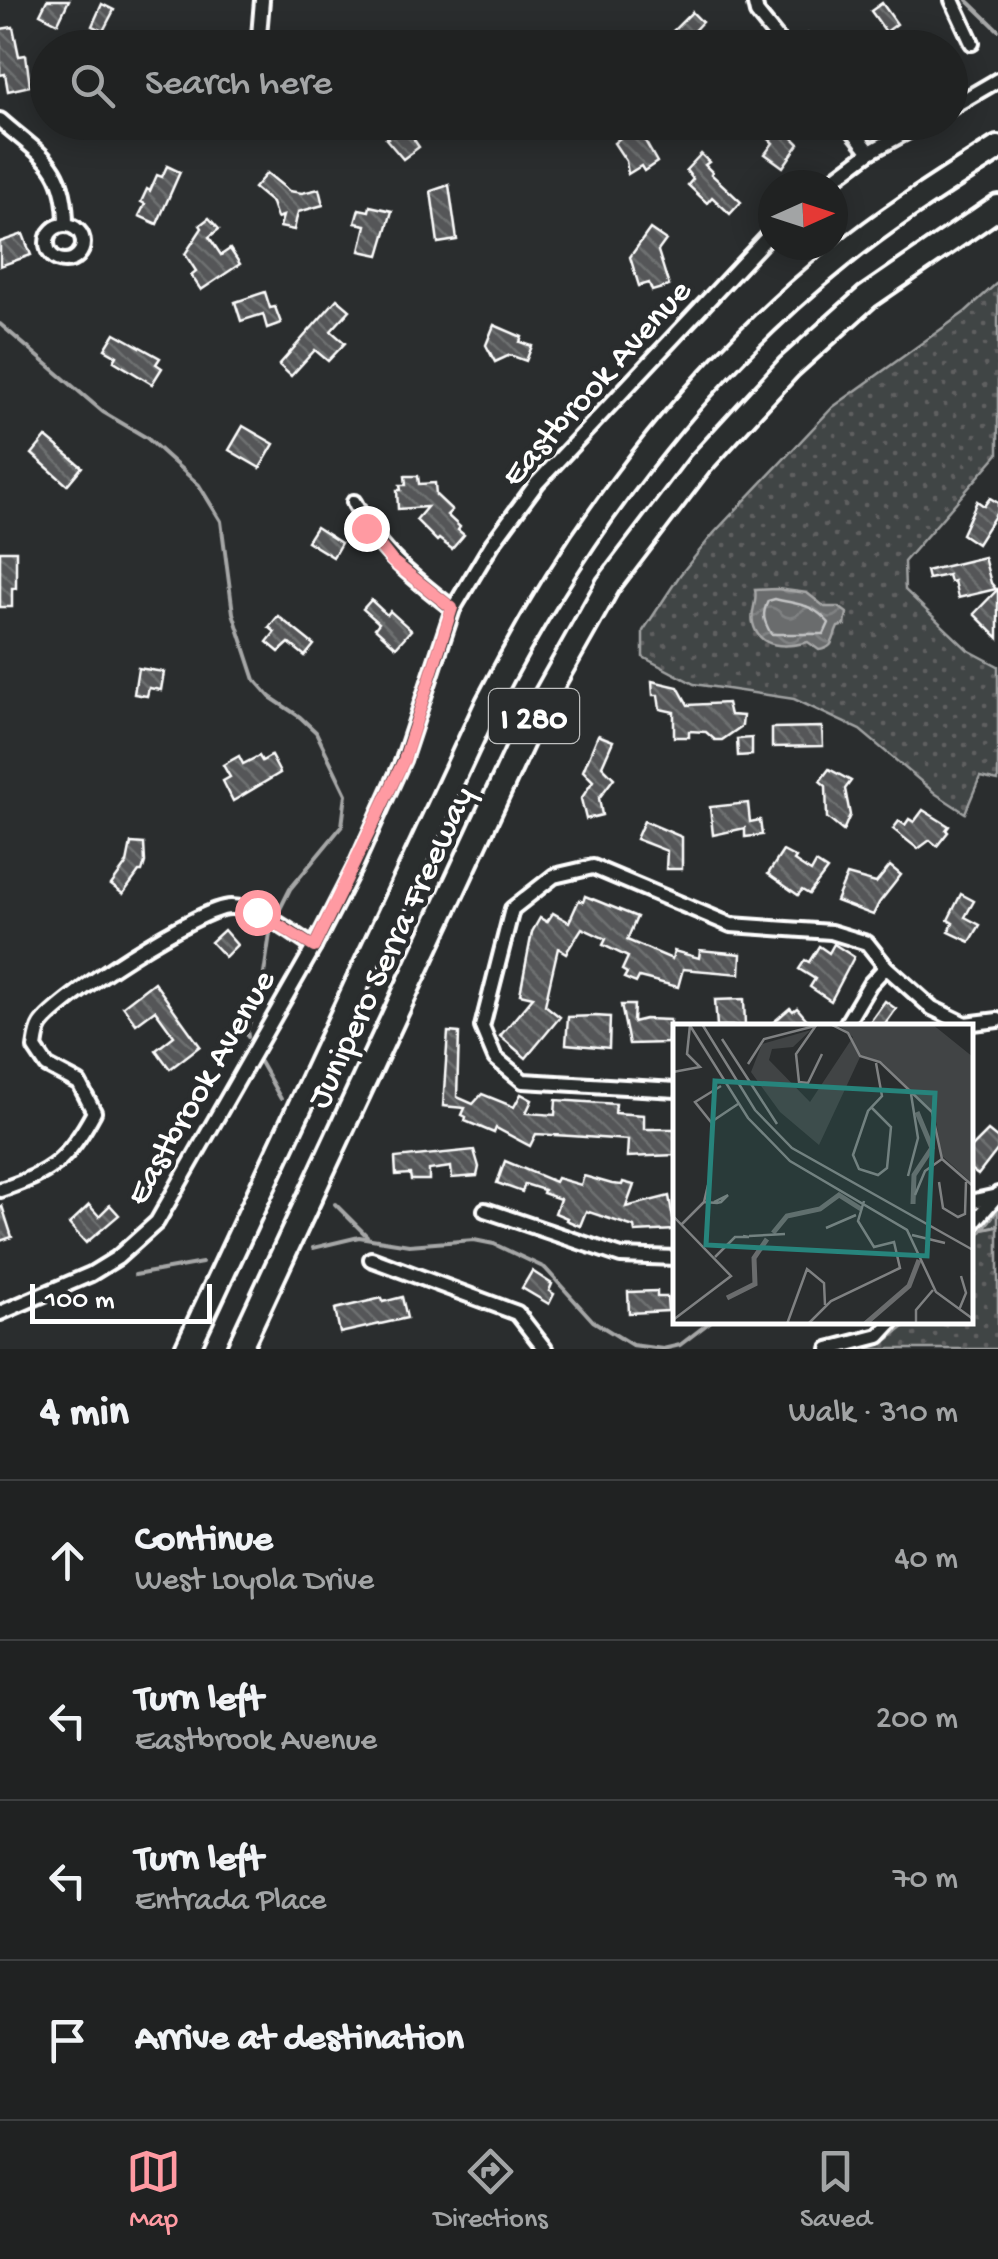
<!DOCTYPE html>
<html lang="en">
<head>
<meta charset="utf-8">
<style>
  body { margin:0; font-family:"Gochi Hand",sans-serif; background:#2d2f2f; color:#f1f3f6 }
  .compass { position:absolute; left:758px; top:170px; width:90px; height:90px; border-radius:50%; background:#202222; box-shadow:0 5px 25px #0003; rotate:87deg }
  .scale { position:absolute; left:30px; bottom:25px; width:182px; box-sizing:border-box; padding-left:10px; border:5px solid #fff; border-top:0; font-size:28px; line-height:35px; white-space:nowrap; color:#fff; -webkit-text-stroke:8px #2a2d2e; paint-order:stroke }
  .stop { position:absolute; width:30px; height:30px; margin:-22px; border:8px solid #ff9aa2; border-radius:50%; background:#fff }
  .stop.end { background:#ff9aa2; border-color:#fff; box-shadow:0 2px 10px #0008 }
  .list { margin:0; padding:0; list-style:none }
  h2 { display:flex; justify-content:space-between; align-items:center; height:130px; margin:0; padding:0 40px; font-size:42px }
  h2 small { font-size:32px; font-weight:400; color:#a2a4a5 }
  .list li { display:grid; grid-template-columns:65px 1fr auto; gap:30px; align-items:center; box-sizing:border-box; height:160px; padding:0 40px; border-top:2px solid #3d3f40 }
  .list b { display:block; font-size:38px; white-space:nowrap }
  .list p { margin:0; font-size:32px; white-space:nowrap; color:#a2a4a5 }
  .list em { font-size:32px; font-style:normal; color:#a2a4a5 }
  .icon { flex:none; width:55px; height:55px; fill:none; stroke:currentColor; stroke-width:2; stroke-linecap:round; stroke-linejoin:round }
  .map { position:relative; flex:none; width:998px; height:1349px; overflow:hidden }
  .search { position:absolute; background:#202222; box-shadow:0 5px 25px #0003; left:30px; right:30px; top:30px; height:110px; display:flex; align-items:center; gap:25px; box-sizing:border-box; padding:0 35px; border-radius:55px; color:#a2a4a5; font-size:38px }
  .sheet { height:770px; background:#202222 }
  nav { display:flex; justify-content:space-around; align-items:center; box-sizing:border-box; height:140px; border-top:2px solid #3d3f40; background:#202222; font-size:28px; color:#a2a4a5 }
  nav a { display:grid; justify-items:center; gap:5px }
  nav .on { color:#ff9aa2 }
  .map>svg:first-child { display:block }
</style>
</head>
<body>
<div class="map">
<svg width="998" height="1349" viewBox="0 0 998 1349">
  <defs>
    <pattern id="grass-dots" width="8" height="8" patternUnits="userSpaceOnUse" patternTransform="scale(2.5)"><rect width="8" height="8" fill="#414445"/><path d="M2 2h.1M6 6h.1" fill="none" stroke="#5e6061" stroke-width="1.8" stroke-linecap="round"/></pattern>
    <pattern id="water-waves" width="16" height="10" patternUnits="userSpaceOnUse" patternTransform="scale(2.5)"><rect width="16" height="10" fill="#6a6c6d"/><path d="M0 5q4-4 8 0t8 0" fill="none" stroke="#808283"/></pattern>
    <pattern id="building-back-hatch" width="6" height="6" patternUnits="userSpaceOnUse" patternTransform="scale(2.5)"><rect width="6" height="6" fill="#555758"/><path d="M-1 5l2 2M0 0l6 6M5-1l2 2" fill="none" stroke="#6e7071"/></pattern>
  </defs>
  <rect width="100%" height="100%" fill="#2a2d2e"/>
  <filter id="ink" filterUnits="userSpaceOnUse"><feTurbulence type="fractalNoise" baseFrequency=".01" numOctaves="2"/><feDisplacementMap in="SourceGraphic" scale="20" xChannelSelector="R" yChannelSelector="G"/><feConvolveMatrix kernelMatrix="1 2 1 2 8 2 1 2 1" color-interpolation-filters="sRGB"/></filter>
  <g filter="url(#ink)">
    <!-- grass -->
    <g fill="url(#grass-dots)" stroke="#a0a2a2" stroke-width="2.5">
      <path d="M998 282V454L904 562 905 590 968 650 998 666V781L980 777 965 813 936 794 860 730 794 699 694 684 643 657V631L680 575 714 533 833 407 965 312Z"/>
      <path d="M998 1210V1349H864L889 1339 910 1322H970L971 1245Z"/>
    </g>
    <!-- water -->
    <path fill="url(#water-waves)" stroke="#a6a7a7" stroke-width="2.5" d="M777 589 807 593 825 607H839L847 613 845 625 838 627C832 639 835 648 819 650L808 642C786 648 759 649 753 623 750 611 758 602 755 590Z"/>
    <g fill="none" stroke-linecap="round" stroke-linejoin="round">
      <!-- shore -->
      <path stroke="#c3c4c5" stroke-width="2.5" d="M775 599C799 605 812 603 829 623L824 634H771C764 621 761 615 768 601Z"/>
      <!-- stream -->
      <g stroke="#a6a7a7" stroke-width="4">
        <path d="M967 0 998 30"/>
        <path d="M0 324 103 412 147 438 199 485 221 521 233 613 255 680 270 697 300 717 316 732 346 794 342 826 290 889 271 927 261 994 247 1029 248 1037"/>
        <path d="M260 1062 281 1099"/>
        <path d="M335 1204 367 1236"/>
        <path d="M984 1229 998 1226"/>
        <path d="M313 1248 359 1237 409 1245 474 1240 494 1244 545 1268 593 1321 632 1345 663 1349 680 1345 710 1322"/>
        <path d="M135 1275 202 1263"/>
      </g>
    </g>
    <!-- building -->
    <g fill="url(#building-back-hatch)" stroke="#fff" stroke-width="2.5">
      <path d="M47 0H69L58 23 40 14Z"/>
      <path d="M882 3 897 24 886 32 871 11Z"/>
      <path d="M102 4 114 10 103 31 92 26Z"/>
      <path d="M692 12 702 22 684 41 673 31Z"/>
      <path d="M13 27 19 56 26 55 30 86 8 91 5 74 0 75V29Z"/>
      <path d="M808 34 829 48H800Z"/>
      <path d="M377 122H419L408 131 419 147 403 159 386 139 388 138Z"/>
      <path d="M770 122H777L799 144 783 167 765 154 773 143 761 131Z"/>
      <path d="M633 127H637L657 162 644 171 641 166 628 174 626 161 614 143Z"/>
      <path d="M701 154 709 162 705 165 712 172 711 174 741 202 730 214 712 197 707 203 688 185 693 179 686 170Z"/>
      <path d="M167 166 180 172 157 224 139 216 145 204 141 202 147 189 150 191 157 175 162 177Z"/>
      <path d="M267 173 289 191 302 193 319 189 323 205 298 212 294 230 280 227 283 216 277 218 272 203 254 188Z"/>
      <path d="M449 185 457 240 438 243 431 191Z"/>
      <path d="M370 206 392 211 379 255 360 251 366 225 355 223 359 209 369 211Z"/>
      <path d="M209 218 219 229 209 237 221 255 230 249 240 264 201 290 191 275 196 271 185 254 202 228 200 225Z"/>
      <path d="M650 229 666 240 658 251 669 286 652 291 649 283 639 286 630 257Z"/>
      <path d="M23 234 31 255 0 266V242Z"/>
      <path d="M265 292 270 308 275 307 281 323 267 328 263 314 241 321 235 302Z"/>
      <path d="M337 299 350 310 331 331 345 343 328 361 315 350 291 376 279 365Z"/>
      <path d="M494 325 522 337 520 342 532 346 526 361 510 355 495 362 486 345Z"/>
      <path d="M115 333 160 358 156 364 162 368 152 384 114 361 117 356 105 349Z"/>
      <path d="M243 426 274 444 260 468 229 450Z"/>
      <path d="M46 437 82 467 67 485 32 454Z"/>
      <path d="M405 476H418L419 484 435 483 436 495 452 510 447 515 460 527 458 530 464 535 452 549 439 539 437 541 416 520 427 507 398 509 397 490H401L400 485H406Z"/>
      <path d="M990 498 998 503V511L977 544 962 534 977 501 984 506Z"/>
      <path d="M316 527 341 543 333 557 307 541Z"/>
      <path d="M0 551H16V588H12V607H0Z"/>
      <path d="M984 557 991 583 996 589 958 598 954 581 950 582 948 575 928 579 926 571Z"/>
      <path d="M998 589V638L974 614Z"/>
      <path d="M371 600 387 615 390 611 411 630 396 647 375 628 379 623 363 609Z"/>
      <path d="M278 616 314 645 305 656 289 643 279 652 267 642 275 632 269 627Z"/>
      <path d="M138 668 164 672 161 690 149 688 147 696 134 694Z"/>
      <path d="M652 681 678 687 688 705 727 703 730 715 743 716 742 726 722 740H715L706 732 689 731V737H674V712L660 709 658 695H653Z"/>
      <path d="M822 727 823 746 772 747V728Z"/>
      <path d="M598 735 613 741 602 766 614 778 599 798 602 815 586 819 581 799 593 781 583 771Z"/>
      <path d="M752 738V755L738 756 737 739Z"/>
      <path d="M239 756 243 764 259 756 262 761 271 756 280 773 233 801 223 781 230 777 223 765Z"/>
      <path d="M829 769 851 781 845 789 850 815 843 831 827 818 826 786 820 781Z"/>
      <path d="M748 803 750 822 760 820 762 835 745 837V828L713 835 710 807Z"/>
      <path d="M923 810 949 826 946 830 948 832 937 846 930 840 918 849 893 829 899 821 905 825 909 819 914 822Z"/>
      <path d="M644 821 682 837V869H666L667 851 636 839Z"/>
      <path d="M131 843 144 844 145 862 142 872H139L123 894 111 885 127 863Z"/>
      <path d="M783 851 796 858 794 861 811 872 816 863 827 870 809 894 802 890 798 895 768 874Z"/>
      <path d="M890 866 901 875 879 903 873 915 836 901 847 875 876 883Z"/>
      <path d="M961 894 974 901 965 917 980 925 970 942 949 932 953 923 948 920Z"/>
      <path d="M585 896 637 917 627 940 672 959 674 951 699 958 700 950 741 954 740 974 683 969 678 987 639 977 636 983 624 978 627 973 622 970 628 957 603 945 606 939 582 928 566 953 558 948 551 978 545 1005 560 1017 526 1058 500 1036 533 997 520 994 532 932 540 918 547 922 553 913 569 922 579 900 583 902Z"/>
      <path d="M224 930 237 945 225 957 211 942Z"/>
      <path d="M834 944 854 957 831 1001 810 987 815 979 799 969 805 960 809 962 819 946 829 953Z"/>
      <path d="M154 982 200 1046 170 1069 156 1050 174 1036 155 1010 136 1024 123 1006Z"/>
      <path d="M744 999 745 1026H717L715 1000Z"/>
      <path d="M885 1001 896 1009 884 1026H867Z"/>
      <path d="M621 1005H634L633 1022 645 1019 670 1020 668 1043 629 1044Z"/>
      <path d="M790 1008 793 1011 797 1008 809 1022 803 1026H769Z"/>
      <path d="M595 1016 610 1017 609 1048 566 1044 568 1017Z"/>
      <path d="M448 1032 459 1033 457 1097 473 1104 482 1094 514 1107 521 1094 532 1100 526 1113 555 1115 556 1100 616 1104 615 1113 644 1115V1129H676V1155L627 1157 628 1140 571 1136 536 1134 530 1146 496 1128 494 1133 465 1121 466 1117 462 1115 465 1108 443 1106Z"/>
      <path d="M988 1131 998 1139V1149L978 1175 970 1169V1149Z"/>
      <path d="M474 1150 479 1167 477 1176 452 1178 451 1167 429 1170V1180H411L410 1174 396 1175 395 1158Z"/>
      <path d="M505 1161 555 1182 557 1178 581 1185 584 1176 612 1184 622 1185 623 1182 634 1185 626 1207 669 1196 675 1230 635 1232 634 1227 586 1211 580 1226 566 1220 567 1218 555 1213 560 1199 543 1193 544 1190 525 1184 522 1192 497 1183Z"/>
      <path d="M89 1205 99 1216 110 1205 119 1215 86 1243 69 1224Z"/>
      <path d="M2 1206 12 1237 0 1241V1207Z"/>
      <path d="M532 1271 552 1284 549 1291 554 1294 549 1304 522 1288Z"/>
      <path d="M657 1291V1297H667L668 1311 629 1313 628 1292Z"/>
      <path d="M402 1297 407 1318 340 1333 335 1309 382 1298 383 1302Z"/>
    </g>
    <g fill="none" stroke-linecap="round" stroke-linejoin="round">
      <defs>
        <g id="minor">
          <path d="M754 0 757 13 785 48"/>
          <path d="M952 0 972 43"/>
          <path d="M258 48 262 0"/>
          <path d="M950 108 998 80"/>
          <path d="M0 120C42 157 66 164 66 225"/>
          <path d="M846 122 870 152"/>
          <path d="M826 185 870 152 925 122"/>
          <circle cx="65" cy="243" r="18"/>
          <path d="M354 502C378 552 410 575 453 609"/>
          <path d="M845 1026 870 984 886 967"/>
          <path d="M676 1090 523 1081 495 1058 482 1027 512 909 554 876 593 867 731 925 831 932 867 943 886 967 932 1008 965 1024 998 1020"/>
          <path d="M0 1190C52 1173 68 1160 94 1112L79 1083 47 1066 35 1048C36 1041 37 1031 41 1025 58 999 201 906 231 907 262 908 288 931 314 947"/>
          <path d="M970 1202 997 1196"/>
          <path d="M485 1210 621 1256 676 1258"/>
          <path d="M970 1227 998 1194"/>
          <path d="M371 1259 517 1313 545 1349"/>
          <path d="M0 1313 91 1274 117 1258 157 1222 314 947 355 867 403 760 453 609 492 544 537 483 773 231"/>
          <path d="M829 1349 879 1336 892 1322"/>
        </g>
        <g id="motorway">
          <path d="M187 1349 488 703C574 535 692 375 841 256 890 216 945 182 998 148"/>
          <path d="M239 1349 532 720 608 585 700 464 789 367 867 297 998 207"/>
        </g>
      </defs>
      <!-- minor casing -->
      <use href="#minor" stroke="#fff" stroke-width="20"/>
      <!-- motorway casing -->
      <use href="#motorway" stroke="#fff" stroke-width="30"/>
      <!-- minor -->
      <use href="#minor" stroke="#2a2d2e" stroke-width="12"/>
      <!-- motorway -->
      <use href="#motorway" stroke="#2a2d2e" stroke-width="22"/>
    </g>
  </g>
  <g fill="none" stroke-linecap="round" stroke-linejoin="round" filter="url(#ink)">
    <!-- route -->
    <path stroke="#ff9aa2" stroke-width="12" d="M257 912 314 947 404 760 452 608 392 561 366 528"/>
  </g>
  <g text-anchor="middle" stroke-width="9" stroke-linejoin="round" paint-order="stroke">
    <!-- shield labels -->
    <rect fill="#2a2d2e" stroke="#bfc0c0" stroke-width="2.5" x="489" y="689" width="90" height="54" rx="8"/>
    <g font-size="32" font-weight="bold" fill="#fff">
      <text x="534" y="727">I 280</text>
    </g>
    <!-- street labels -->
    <g font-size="35" fill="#fff" stroke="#2a2d2e">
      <text transform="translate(594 381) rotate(-48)" y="12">Eastbrook Avenue</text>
      <text transform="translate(388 946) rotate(-65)" y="12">Junipero Serra Freeway</text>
      <text transform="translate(198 1086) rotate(-60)" y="12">Eastbrook Avenue</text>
    </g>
  </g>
  <!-- overview -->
  <g transform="translate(673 1024)">
    <rect width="300" height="300" fill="#2a2d2e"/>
    <path d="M164 0H259L300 33V160L269 132 262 92 210 39 188 31 146 121 107 88 78 48 89 20 138 6 120 23 99 25 96 36 137 78 180 13Z" fill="#414445"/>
    <path fill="none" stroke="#6a6c6d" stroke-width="5" d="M240 180 241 151 259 124 244 88M100 209 114 192 147 185 166 171 188 185M54 274 82 260 81 234 94 215M192 300 236 262 246 236"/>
    <path fill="none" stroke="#7f8182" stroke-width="2.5" d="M16 0 75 94 117 137 234 206 263 268 300 295M29 0 82 86 119 124 300 226M144 0 123 30 126 58 135 59 149 30M157 0 175 9 187 32 207 38 259 88 269 135 300 162M49 15 104 100M75 40 91 15 142 2M0 48 27 43 14 30 17 1M48 62 22 78 38 98 65 80M199 84 218 103 214 144 205 151 186 145 180 131 195 87 209 72 203 39M235 152 245 114 238 70M266 158 270 184 285 193 292 190 293 158M242 171 252 147 269 135M31 178 44 179 48 178 55 171 41 178M0 192 58 252 0 296M8 201 31 178 35 161M153 204 183 191M239 211 272 219M76 212 112 210M42 233 62 213H76L70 212M286 286 293 269 288 252M243 298V286L260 266M114 300 134 245 151 259 152 281M135 300 158 277 227 244 221 218 201 223 185 197 191 177"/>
    <path fill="#27847c" fill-opacity="0.15" stroke="#27847c" stroke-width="5" d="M42 57 262 69 254 232 33 221Z"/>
    <rect width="300" height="300" fill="none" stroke="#fff" stroke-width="5"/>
  </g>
</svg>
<svg class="compass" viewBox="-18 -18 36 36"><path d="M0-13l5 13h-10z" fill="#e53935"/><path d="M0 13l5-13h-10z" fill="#a2a4a5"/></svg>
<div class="scale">100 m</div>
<div class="stop" style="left:257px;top:912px"></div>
<div class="stop end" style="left:366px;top:528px"></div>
<div class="search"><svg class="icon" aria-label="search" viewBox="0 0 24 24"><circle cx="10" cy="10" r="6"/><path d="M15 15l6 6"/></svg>Search here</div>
</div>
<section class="sheet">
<h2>4 min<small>Walk · 310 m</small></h2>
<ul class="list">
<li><svg class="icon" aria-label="ahead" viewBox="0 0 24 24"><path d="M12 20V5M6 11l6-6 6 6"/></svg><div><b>Continue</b><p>West Loyola Drive</p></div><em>40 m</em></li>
<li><svg class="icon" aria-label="left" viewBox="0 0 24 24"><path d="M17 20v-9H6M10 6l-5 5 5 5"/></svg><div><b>Turn left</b><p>Eastbrook Avenue</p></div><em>200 m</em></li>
<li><svg class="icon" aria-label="left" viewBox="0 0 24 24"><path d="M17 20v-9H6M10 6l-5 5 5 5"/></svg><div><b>Turn left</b><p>Entrada Place</p></div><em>70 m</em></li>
<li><svg class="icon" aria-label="arrive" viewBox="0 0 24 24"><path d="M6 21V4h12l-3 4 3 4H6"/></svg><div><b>Arrive at destination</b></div></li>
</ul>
</section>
<nav>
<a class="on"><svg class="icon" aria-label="map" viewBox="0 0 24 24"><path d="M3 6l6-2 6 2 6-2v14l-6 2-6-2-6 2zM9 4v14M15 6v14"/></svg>Map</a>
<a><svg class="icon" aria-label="directions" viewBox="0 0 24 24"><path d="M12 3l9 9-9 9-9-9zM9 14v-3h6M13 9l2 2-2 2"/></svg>Directions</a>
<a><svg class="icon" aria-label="saved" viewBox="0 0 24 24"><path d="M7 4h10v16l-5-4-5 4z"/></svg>Saved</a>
</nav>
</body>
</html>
